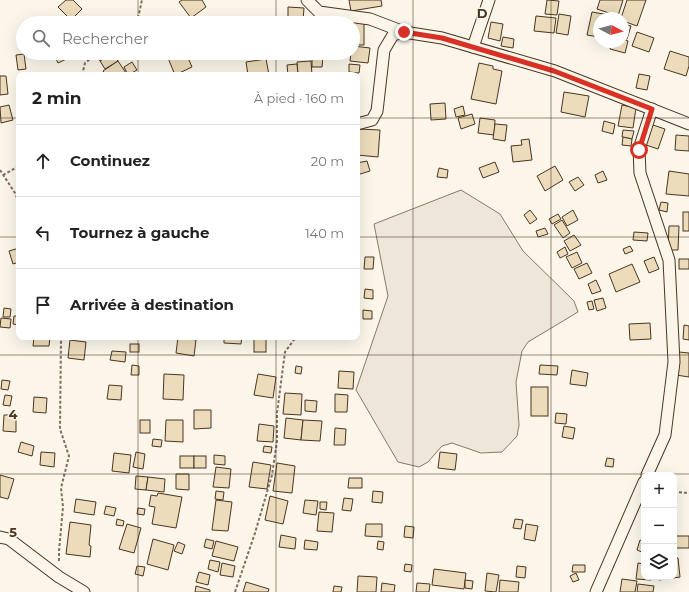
<!DOCTYPE html>
<html lang="fr">
<head>
<meta charset="utf-8">
<style>
  body { margin:0; font-family:Montserrat,sans-serif; background:#f2f2f2; color:#222 }
  .controls { position:absolute; right:12px; bottom:12px; display:grid; overflow:hidden; border-radius:8px; box-shadow:0 4px 16px #0002 }
  .controls button { width:36px; height:36px; display:grid; place-items:center; padding:0; border:0; border-bottom:1px solid #e0e0e0; background:#fff; color:#222; font:20px sans-serif }
  .compass { position:absolute; left:593px; top:12px; width:36px; height:36px; border-radius:50%; background:#fff; box-shadow:0 4px 16px #0002; rotate:97deg }
  .stop { position:absolute; width:12px; height:12px; margin:-9px; border:3px solid #d93025; border-radius:50%; background:#fff }
  .stop.end { background:#d93025; border-color:#fff; box-shadow:0 1px 4px #0008 }
  .list { margin:0; padding:0; list-style:none }
  h2 { display:flex; justify-content:space-between; align-items:center; height:52px; margin:0; padding:0 16px; font-size:17px }
  h2 small { font-size:13px; font-weight:400; color:#767676 }
  .list li { display:grid; grid-template-columns:26px 1fr auto; gap:12px; align-items:center; box-sizing:border-box; height:72px; padding:0 16px; border-top:1px solid #e0e0e0 }
  .list b { display:block; font-size:15px; white-space:nowrap }
  .list em { font-size:13px; font-style:normal; color:#767676 }
  .icon { flex:none; width:22px; height:22px; fill:none; stroke:currentColor; stroke-width:2; stroke-linecap:round; stroke-linejoin:round }
  .map { position:relative; flex:none; width:689px; height:592px; overflow:hidden }
  .search { position:absolute; background:#fff; box-shadow:0 4px 16px #0002; left:16px; top:16px; width:344px; height:44px; display:flex; align-items:center; gap:10px; box-sizing:border-box; padding:0 14px; border-radius:22px; color:#767676; font-size:15px }
  .panel { position:absolute; background:#fff; box-shadow:0 4px 16px #0002; left:16px; top:72px; width:344px; height:268px; border-radius:8px }
  .map>svg:first-child { display:block }
</style>
</head>
<body>
<div class="map">
<svg width="689" height="592" viewBox="0 0 689 592">
  <rect width="100%" height="100%" fill="#fbf6e9"/>
  <!-- green -->
  <path fill="#ede6d9" stroke="#887966" d="M461 190 500 214 523 251 574 301 578 312 528 342 522 351 516 382 519 425 517 436 502 452 481 453 452 443 442 446 428 462 419 467 398 462 356 390 388 296 374 224Z"/>
  <!-- building -->
  <g fill="#ecdcbc" stroke="#4a3520">
    <path d="M66 0H73L82 9 71 20 58 7Z"/>
    <path d="M182 0H202L206 7 191 18 179 2Z"/>
    <path d="M349 0H381L382 6 351 11Z"/>
    <path d="M547 0 559 1 557 15 545 14Z"/>
    <path d="M600 0H623L618 16 597 9Z"/>
    <path d="M627 0H646L637 26 623 21V18H621Z"/>
    <path d="M288 7 304 8 303 21H288Z"/>
    <path d="M592 12 609 15V18H599V37L587 35Z"/>
    <path d="M559 14 571 16 568 35 556 33Z"/>
    <path d="M536 16 556 18 554 33 534 31Z"/>
    <path d="M274 20 275 23H257V21Z"/>
    <path d="M364 21V45H353V23H346V22Z"/>
    <path d="M491 22 503 24 500 41 488 38Z"/>
    <path d="M623 24 631 26 627 39 623 38Z"/>
    <path d="M637 32 654 38 649 52 632 46Z"/>
    <path d="M503 37 514 39 513 48 501 46Z"/>
    <path d="M623 39 628 41 625 53 610 49 612 42H623Z"/>
    <path d="M353 46 370 48 368 63 350 61 351 53H353Z"/>
    <path d="M670 51 689 57V66L686 76 664 69Z"/>
    <path d="M53 53H74L75 55 58 63Z"/>
    <path d="M100 53H111L112 54 100 61 97 55Z"/>
    <path d="M113 53 118 61 105 69 100 61Z"/>
    <path d="M178 53H186L192 67 175 75 168 58Z"/>
    <path d="M24 54 26 69 18 70 16 55Z"/>
    <path d="M312 57H323L322 67H312Z"/>
    <path d="M266 59 269 75H248L246 62Z"/>
    <path d="M118 61 126 73 123 75H106L103 71Z"/>
    <path d="M311 61 312 75H298L297 62Z"/>
    <path d="M132 62 137 70 128 75 124 67Z"/>
    <path d="M479 63 493 66V69L502 71 496 104 471 99Z"/>
    <path d="M297 64 298 75H288L287 65Z"/>
    <path d="M349 64 360 65 359 73 349 72Z"/>
    <path d="M639 74 650 76 647 90 636 88Z"/>
    <path d="M0 76H6L8 94 0 95Z"/>
    <path d="M564 92 589 96 585 117 561 112Z"/>
    <path d="M445 103 446 119 431 120 430 104Z"/>
    <path d="M9 105 13 120 1 123 0 107Z"/>
    <path d="M622 105 636 108 633 128 618 126Z"/>
    <path d="M463 106 465 115 456 117 454 109Z"/>
    <path d="M472 114 475 124 461 129 458 118Z"/>
    <path d="M480 118 495 120 494 135 478 133Z"/>
    <path d="M604 121 615 124 613 134 602 131Z"/>
    <path d="M495 124 507 125 505 141 493 139Z"/>
    <path d="M650 124 665 129 658 149 643 144Z"/>
    <path d="M358 129 380 130 378 157 357 155Z"/>
    <path d="M623 130 634 131 632 139 622 137Z"/>
    <path d="M676 135 689 136V151L675 150Z"/>
    <path d="M623 137 632 139 631 146 622 145Z"/>
    <path d="M529 139 532 160 513 162 511 146 522 145 521 140Z"/>
    <path d="M367 161 370 171 357 175V163Z"/>
    <path d="M495 162 499 172 483 178 479 168Z"/>
    <path d="M555 166 563 180 545 191 537 176Z"/>
    <path d="M439 168 448 170 447 178 437 177Z"/>
    <path d="M603 171 607 180 598 183 595 175Z"/>
    <path d="M669 171 689 174V196L666 194Z"/>
    <path d="M578 177 584 185 575 191 569 182Z"/>
    <path d="M661 202 668 203 667 212 659 210Z"/>
    <path d="M530 210 537 219 530 224 524 215Z"/>
    <path d="M573 210 578 220 567 226 562 217Z"/>
    <rect x="683" y="212" width="6" height="19"/>
    <path d="M558 214 561 219 552 224 549 219Z"/>
    <path d="M562 220 570 233 563 238 554 225Z"/>
    <path d="M669 226H679L678 250H668Z"/>
    <path d="M545 228 548 234 538 237 536 231Z"/>
    <path d="M634 232 648 233 647 241 633 240Z"/>
    <path d="M574 235 581 245 570 251 564 241Z"/>
    <path d="M630 246 633 251 625 254 623 249Z"/>
    <path d="M565 247 568 254 560 258 557 252Z"/>
    <path d="M19 248V262L13 264 9 251Z"/>
    <path d="M577 252 582 263 572 268 566 257Z"/>
    <path d="M365 257H374L373 269H364Z"/>
    <path d="M654 257 659 269 649 273 644 261Z"/>
    <rect x="679" y="259" width="10" height="10"/>
    <path d="M587 263 592 273 579 279 574 269Z"/>
    <path d="M632 264 640 282 616 292 609 274Z"/>
    <path d="M596 280 601 291 592 294 588 284Z"/>
    <path d="M365 289 373 290V299L364 298Z"/>
    <path d="M603 298 606 308 597 311 594 300Z"/>
    <path d="M592 301 594 309 589 310 587 302Z"/>
    <path d="M4 308 11 309 10 317H3Z"/>
    <path d="M363 310 372 311V319H363Z"/>
    <path d="M14 316H19V325L13 324Z"/>
    <path d="M1 318 11 319 10 328 0 327Z"/>
    <path d="M650 323 651 339 630 340 629 324Z"/>
    <path d="M684 325 689 326V340L683 339Z"/>
    <path d="M34 337H50L49 346H33Z"/>
    <path d="M178 337 196 340 194 356 176 353Z"/>
    <path d="M224 337H242L241 344 224 343Z"/>
    <rect x="254" y="338" width="12" height="14"/>
    <path d="M70 340 86 342 84 360 68 358Z"/>
    <rect x="130" y="344" width="9" height="8"/>
    <path d="M112 351 126 352 125 362 110 360Z"/>
    <path d="M679 352 689 353V377L676 375Z"/>
    <path d="M132 365 139 366V375H131Z"/>
    <path d="M540 365 558 366 557 375 539 374Z"/>
    <path d="M296 366 302 367 301 374 295 373Z"/>
    <path d="M572 370 588 373 586 386 570 384Z"/>
    <path d="M339 371 354 372 353 389 338 388Z"/>
    <path d="M164 374 184 375 183 400 163 399Z"/>
    <path d="M258 374 276 377 273 398 254 395Z"/>
    <path d="M2 380 10 381 8 390 1 389Z"/>
    <path d="M109 385 122 386 121 400 107 399Z"/>
    <rect x="531" y="387" width="17" height="29"/>
    <path d="M285 393 302 394 301 415 283 414Z"/>
    <path d="M335 394 348 395 347 412H335Z"/>
    <path d="M5 395 12 396 10 406 3 405Z"/>
    <path d="M34 397 47 398 46 413 33 412Z"/>
    <path d="M305 400 317 401 316 412 305 411Z"/>
    <path d="M194 410H211V428L194 429Z"/>
    <path d="M556 413 567 414 566 424 555 423Z"/>
    <path d="M4 415H16V432L3 431Z"/>
    <path d="M286 418 303 420 301 440 284 438Z"/>
    <rect x="140" y="420" width="10" height="13"/>
    <path d="M166 420H183V442L165 441Z"/>
    <path d="M303 420 322 421 320 441 301 440Z"/>
    <path d="M259 424 274 426 273 442 257 441Z"/>
    <path d="M564 426 575 428 573 439 562 437Z"/>
    <path d="M335 428 346 429 345 445H334Z"/>
    <path d="M153 439 162 440 161 447 152 446Z"/>
    <path d="M21 442 34 446 32 456 18 452Z"/>
    <path d="M264 446 272 447 271 453 263 452Z"/>
    <path d="M41 452 55 453 54 467 40 465Z"/>
    <path d="M136 452 145 454 143 469 133 467Z"/>
    <path d="M440 452 457 454 455 470 438 468Z"/>
    <path d="M114 453 131 455 129 473 112 471Z"/>
    <path d="M214 455 225 456V465L214 464Z"/>
    <rect x="180" y="456" width="14" height="12"/>
    <rect x="194" y="456" width="12" height="12"/>
    <path d="M607 458 614 459 613 467 605 466Z"/>
    <path d="M253 462 271 465 267 489 249 487Z"/>
    <path d="M277 463 295 466 292 493 273 491Z"/>
    <path d="M216 467 231 469 229 488 213 487Z"/>
    <path d="M176 474H189V490L176 489Z"/>
    <path d="M0 475 14 479 8 499 0 497Z"/>
    <path d="M136 476 148 477 146 490 135 489Z"/>
    <path d="M148 477 165 479 164 492 146 490Z"/>
    <path d="M349 478H362V488H348Z"/>
    <path d="M216 491 224 492 223 500 215 499Z"/>
    <path d="M373 491 383 492 382 503 372 502Z"/>
    <path d="M158 493 182 497 176 528 152 524 155 507 149 506 151 495 157 496Z"/>
    <path d="M270 496 288 501 283 524 265 520Z"/>
    <path d="M344 498 353 499 351 511 342 510Z"/>
    <path d="M76 499 96 502 94 515 74 512Z"/>
    <path d="M216 500 232 502 228 531 212 530Z"/>
    <path d="M305 500 318 501 316 515 303 513Z"/>
    <path d="M320 502H327L326 510 320 509Z"/>
    <path d="M106 506 116 508 114 516 104 514Z"/>
    <path d="M138 508 145 509 144 515 137 514Z"/>
    <path d="M319 512 334 513 332 532 317 531Z"/>
    <path d="M117 519 124 521 123 526 116 525Z"/>
    <path d="M515 519 523 520 521 529 513 528Z"/>
    <path d="M70 522 91 525 89 545 91 546 90 557 66 554Z"/>
    <path d="M127 524 141 528 134 553 119 549Z"/>
    <path d="M366 524H382V537L365 536Z"/>
    <path d="M526 524 538 526 535 541 524 539Z"/>
    <path d="M405 526 414 527 413 538 404 537Z"/>
    <path d="M281 535 296 538 295 549 279 547Z"/>
    <rect x="675" y="536" width="14" height="12"/>
    <path d="M153 539 174 545 168 570 147 564Z"/>
    <path d="M206 539 214 541 212 549 204 547Z"/>
    <path d="M305 540 318 542 317 550 304 549Z"/>
    <path d="M640 540 644 542V553L637 550Z"/>
    <path d="M216 541 238 547 234 561 212 556Z"/>
    <path d="M378 541 384 542 383 550 377 549Z"/>
    <path d="M178 542 185 545 182 554 174 551Z"/>
    <path d="M674 558H678L680 577 659 580V577H674Z"/>
    <path d="M210 560 220 562 218 572 208 569Z"/>
    <path d="M222 563 235 566 233 577 220 575Z"/>
    <path d="M638 563 644 564V577H652L651 580 636 579Z"/>
    <path d="M405 564 412 565 411 572 404 571Z"/>
    <path d="M573 565H585V572H572Z"/>
    <path d="M137 566 145 567 143 576 135 574Z"/>
    <path d="M517 566 526 567 525 578 516 577Z"/>
    <path d="M434 569 466 573 464 589 432 585Z"/>
    <path d="M199 572 210 575 208 585 196 582Z"/>
    <path d="M487 573 499 575 496 592 485 591Z"/>
    <path d="M576 573 579 580 573 582 570 576Z"/>
    <path d="M358 576 377 577 376 592H357Z"/>
    <path d="M622 579 637 581 635 592H620Z"/>
    <path d="M465 580 473 581 472 589 465 588Z"/>
    <path d="M500 580 519 582 518 592H499Z"/>
    <path d="M246 582 269 589 268 592H243Z"/>
    <path d="M382 583 395 585 394 592H381Z"/>
    <path d="M417 583 430 584 429 592H416Z"/>
    <path d="M638 584 654 586 653 592H637Z"/>
    <path d="M196 586 210 590V592H195Z"/>
    <path d="M334 586 342 587 341 592H333Z"/>
  </g>
  <g fill="none" stroke-linecap="round" stroke-linejoin="round">
    <defs>
      <g id="street">
        <path d="M307 0 319 12 370 19 404 32"/>
        <path d="M473 47 489 0"/>
        <path d="M357 124 372 120 377 111 384 50 393 35 404 32 442 38 555 71 689 124"/>
        <path d="M647 475 665 435 674 362 669 260 640 173 639 149 652 109"/>
        <path d="M0 537 9 539 59 577 84 592"/>
        <path d="M596 592 644 482"/>
      </g>
    </defs>
    <!-- street casing -->
    <use href="#street" stroke="#4a3520" stroke-width="13"/>
    <!-- path -->
    <g stroke="#7f6f5c" stroke-width="2" stroke-dasharray="3 2" stroke-linecap="butt">
      <path d="M137 23 142 0"/>
      <path d="M82 75 85 63 98 53"/>
      <path d="M0 170 15 193 19 203"/>
      <path d="M3 175 19 166"/>
      <path d="M674 492 689 493"/>
      <path d="M59 561V551L63 507 61 488 69 456 60 429 61 337"/>
      <path d="M235 592 255 533 272 475 277 441V413L285 352 296 337"/>
    </g>
    <!-- street -->
    <use href="#street" stroke="#fbf6e9" stroke-width="11"/>
  </g>
  <g fill="none" stroke-linecap="round" stroke-linejoin="round">
    <!-- route -->
    <path stroke="#d93025" stroke-width="5" d="M404 32 442 38 554 71 652 109 639 150"/>
  </g>
  <!-- grid -->
  <path fill="none" stroke="#4a3520" stroke-width="1" stroke-opacity="0.55" d="M138 0V23M276 0V23M413 0V592M551 0V592M138 53V75M276 53V75M0 118H19M357 118H689M0 237H19M357 237H689M138 337V592M276 337V592M0 355H689M0 474H689"/>
  <g font-size="13" text-anchor="middle" font-weight="bold" fill="#4a3520" stroke="#fbf6e9" stroke-width="3" stroke-linejoin="round" paint-order="stroke">
    <text x="482" y="18">D</text>
    <text x="13" y="419">4</text>
    <text x="13" y="537">5</text>
  </g>
</svg>
<div class="controls">
<button>+</button>
<button>−</button>
<button><svg class="icon" aria-label="layers" viewBox="0 0 24 24"><path d="M12 4l9 5-9 5-9-5zM3 14l9 5 9-5"/></svg></button>
</div>
<svg class="compass" viewBox="-18 -18 36 36"><path d="M0-13l5 13h-10z" fill="#e53935"/><path d="M0 13l5-13h-10z" fill="#767676"/></svg>
<div class="stop" style="left:639px;top:150px"></div>
<div class="stop end" style="left:404px;top:32px"></div>
<div class="search"><svg class="icon" aria-label="search" viewBox="0 0 24 24"><circle cx="10" cy="10" r="6"/><path d="M15 15l6 6"/></svg>Rechercher</div>
<section class="panel">
<h2>2 min<small>À pied · 160 m</small></h2>
<ul class="list">
<li><svg class="icon" aria-label="ahead" viewBox="0 0 24 24"><path d="M12 20V5M6 11l6-6 6 6"/></svg><div><b>Continuez</b></div><em>20 m</em></li>
<li><svg class="icon" aria-label="left" viewBox="0 0 24 24"><path d="M17 20v-9H6M10 6l-5 5 5 5"/></svg><div><b>Tournez à gauche</b></div><em>140 m</em></li>
<li><svg class="icon" aria-label="arrive" viewBox="0 0 24 24"><path d="M6 21V4h12l-3 4 3 4H6"/></svg><div><b>Arrivée à destination</b></div></li>
</ul>
</section>
</div>
</body>
</html>
